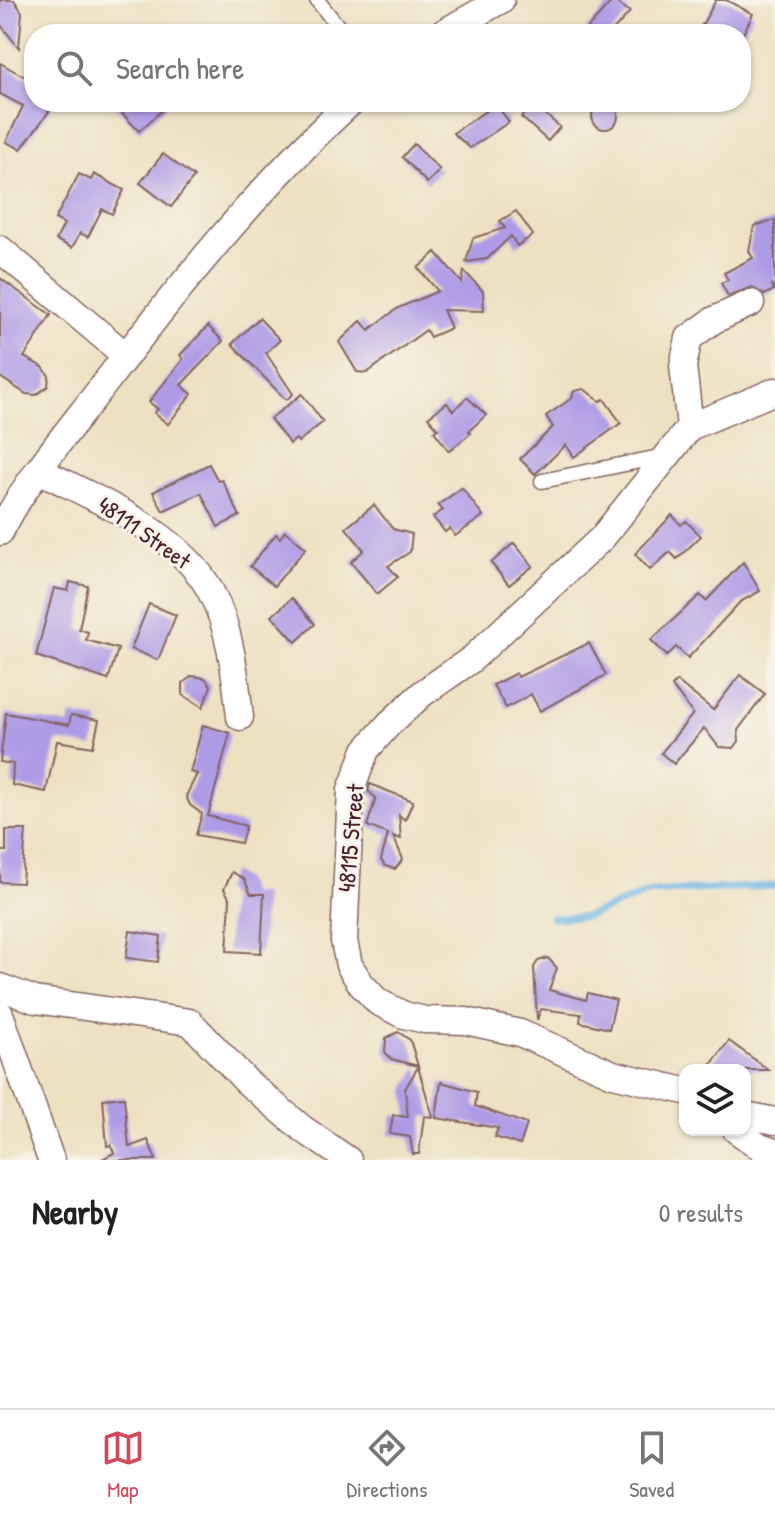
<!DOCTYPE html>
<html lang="en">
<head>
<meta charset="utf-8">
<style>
  body { margin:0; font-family:"Patrick Hand",sans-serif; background:#f6f6f6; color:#222 }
  .controls { position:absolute; right:24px; bottom:24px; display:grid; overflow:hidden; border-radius:16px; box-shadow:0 2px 6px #0004 }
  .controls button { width:72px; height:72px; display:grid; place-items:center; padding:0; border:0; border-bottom:2px solid #e0e0e0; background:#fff; color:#222; font:40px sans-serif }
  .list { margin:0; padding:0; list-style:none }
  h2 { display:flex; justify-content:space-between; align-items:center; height:104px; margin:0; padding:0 32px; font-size:34px }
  h2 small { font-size:26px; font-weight:400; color:#767676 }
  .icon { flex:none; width:44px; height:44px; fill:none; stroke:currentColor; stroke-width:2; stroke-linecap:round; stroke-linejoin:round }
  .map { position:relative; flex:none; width:775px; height:1160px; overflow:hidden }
  .search { position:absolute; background:#fff; box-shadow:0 2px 6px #0004; left:24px; right:24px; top:24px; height:88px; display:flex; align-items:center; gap:20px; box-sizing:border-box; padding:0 28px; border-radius:32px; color:#767676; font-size:30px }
  .sheet { height:248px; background:#fff }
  nav { display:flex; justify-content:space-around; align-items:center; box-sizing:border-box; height:112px; border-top:2px solid #e0e0e0; background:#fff; font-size:22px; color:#767676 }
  nav a { display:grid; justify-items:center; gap:4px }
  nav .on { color:#d1495b }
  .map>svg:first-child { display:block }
</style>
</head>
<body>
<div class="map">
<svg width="775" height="1160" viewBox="0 0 775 1160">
  <rect width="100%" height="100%" fill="#f7f3e8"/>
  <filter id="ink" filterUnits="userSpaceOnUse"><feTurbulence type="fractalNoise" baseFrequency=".0125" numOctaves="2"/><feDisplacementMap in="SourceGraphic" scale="16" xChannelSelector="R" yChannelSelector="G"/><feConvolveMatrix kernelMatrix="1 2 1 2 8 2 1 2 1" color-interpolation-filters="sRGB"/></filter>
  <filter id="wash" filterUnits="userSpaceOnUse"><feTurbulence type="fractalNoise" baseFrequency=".006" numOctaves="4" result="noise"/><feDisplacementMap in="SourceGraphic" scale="32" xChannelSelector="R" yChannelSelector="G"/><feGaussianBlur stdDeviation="1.8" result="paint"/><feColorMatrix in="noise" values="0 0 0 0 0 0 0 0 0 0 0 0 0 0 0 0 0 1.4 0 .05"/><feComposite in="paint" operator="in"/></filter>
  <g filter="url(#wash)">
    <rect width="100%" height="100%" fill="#eee1c2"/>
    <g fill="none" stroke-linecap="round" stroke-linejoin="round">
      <!-- stream -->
      <path stroke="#6ab4e3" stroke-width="7" d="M552 918 585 917 650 892 775 886"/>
    </g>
    <g id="blocks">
      <!-- building -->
      <g fill="#ae9be6">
        <path d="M0 0H14L22 12 19 48 0 24Z"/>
        <path d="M613 0 630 12 610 34H582Z"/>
        <path d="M716 0H726L753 14 743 34H697Z"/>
        <path d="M0 63 34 82V102H56L21 149 6 142 23 106 0 94Z"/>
        <path d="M111 102H171L139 131Z"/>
        <circle cx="605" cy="116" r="13"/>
        <path d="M496 104 509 122 470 148 453 133Z"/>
        <path d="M533 104 560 127 548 141 521 117Z"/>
        <path d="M414 144 440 170 427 183 402 157Z"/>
        <path d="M163 154 194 177 171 207 140 183Z"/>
        <path d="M79 174 91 180 94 174 124 190 112 214 102 209 88 237 80 233 72 248 56 240 64 224 55 219Z"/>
        <path d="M516 211 533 235 517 246 511 236 487 259 466 262 473 238 505 228 500 221Z"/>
        <path d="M775 220V290L771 284 774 290 764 295 752 287 728 296 721 283 728 280 724 273 753 258 749 251 754 226Z"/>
        <path d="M436 252 462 283 464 271 483 291 484 311 443 310 451 328 430 337 426 330 367 373 357 372 339 342 361 321 369 330 398 308 438 291 418 268Z"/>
        <path d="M0 278 51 315 24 357 43 367 49 376 48 386 36 395 26 394 0 377Z"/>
        <path d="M259 318 280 340 266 353 293 394 286 400 232 344Z"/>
        <path d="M208 326 223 341 181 385 192 394 168 424 154 413 158 409 149 402 183 359 180 355Z"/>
        <path d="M584 389 600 401 604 399 621 423 574 457 566 445 535 474 520 459 553 427 546 416 572 398 574 391Z"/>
        <path d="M302 394 323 422 298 442 296 439 290 444 270 419Z"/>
        <path d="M467 397 486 415 469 431 471 433 449 451 434 431 438 429 428 417 447 403 453 411Z"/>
        <path d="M209 464 218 481 222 480 240 516 218 527 201 493 163 511 153 492Z"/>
        <path d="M462 488 483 516 455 536 450 528 445 532 433 517 443 510 438 505Z"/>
        <path d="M374 505 393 529 412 534 410 552 388 566 398 577 377 594 351 562 364 550 346 528Z"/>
        <path d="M672 515 681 525 686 521 701 536 677 559 670 552 650 570 635 554Z"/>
        <path d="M285 531 306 548 274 586 250 566 276 534 280 538Z"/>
        <path d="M514 543 533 566 509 585 491 563Z"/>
        <path d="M743 562 760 591 740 602 688 658 676 647 667 656 651 640 700 595 706 601Z"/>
        <path d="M70 582 88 586 79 629 88 632 86 640 118 649 108 680 36 656 54 588 68 591Z"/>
        <path d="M292 598 315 624 296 642 272 616Z"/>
        <path d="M149 604 176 615 158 660 131 649Z"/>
        <path d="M589 643 606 675 540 711 531 694 506 708 493 685 516 673 518 677Z"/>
        <path d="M740 675 765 694 738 730 739 741 734 748 719 747 704 728 674 764 661 753 693 714 672 686 677 681 713 710Z"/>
        <path d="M192 676 205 678 211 686 203 707 183 695V683Z"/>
        <path d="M6 713 69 725 71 715 99 720 93 747 57 741 46 792 12 785 13 764 0 762Z"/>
        <path d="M203 725 230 733 208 816 246 826 241 843 196 835 202 814 190 805 186 796 197 774 190 772Z"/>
        <path d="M370 784 413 801 405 820 399 815 401 839 393 836 403 859 395 869 385 866 381 860 388 834 367 826 376 798 368 791Z"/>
        <path d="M6 830H26L22 883 0 882V851H6Z"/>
        <path d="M232 872 244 879 251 894H264L261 953 227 951 230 899 224 889Z"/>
        <path d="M130 931 161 936 158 962 126 958Z"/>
        <path d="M548 958 557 968 549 990 586 1000 588 993 616 1000 609 1029 580 1022 581 1014 541 1009 537 1020 534 967 538 961Z"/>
        <path d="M398 1032 410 1040 418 1066 391 1059 385 1052 386 1038Z"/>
        <path d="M729 1041 769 1070H707Z"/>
        <path d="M418 1067 433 1117 424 1116 419 1154H413L410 1137 390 1134 393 1115 408 1117 405 1089Z"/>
        <path d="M441 1082 477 1092 475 1106 527 1124 520 1145 495 1137 498 1128 436 1118Z"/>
        <path d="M124 1097 129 1147 148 1140 156 1160H100L114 1153 111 1145 107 1146 103 1099Z"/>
      </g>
    </g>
  </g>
  <g filter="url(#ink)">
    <use href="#blocks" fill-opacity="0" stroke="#836360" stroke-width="2"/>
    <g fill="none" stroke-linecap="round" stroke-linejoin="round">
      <defs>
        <g id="lane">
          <path d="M317 0 344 34"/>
          <path d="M542 481 664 456"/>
        </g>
        <g id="street">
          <path d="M441 34 501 0"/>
          <path d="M0 249 126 356"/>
          <path d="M690 427 683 366 689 338 714 320 751 303"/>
          <path d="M39 470C95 499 181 533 211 592 231 630 235 674 240 717"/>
          <path d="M0 532C27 479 66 434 102 387 178 287 258 188 351 102"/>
          <path d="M0 987 35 1000 190 1022 247 1082 303 1129 348 1160"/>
          <path d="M0 1014 51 1160"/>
          <path d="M685 1091 613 1074 520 1033 466 1021 425 1020 404 1015 378 1002 361 984 349 965 344 941 351 790 366 750 389 724 423 693 472 659 602 538 690 427 775 391"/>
          <path d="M745 1115 775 1121"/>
          <path d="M736 1130 760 1147 775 1152"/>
        </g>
      </defs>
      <!-- lane casing -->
      <use href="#lane" stroke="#836360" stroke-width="17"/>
      <!-- street casing -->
      <use href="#street" stroke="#836360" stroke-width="29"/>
      <!-- lane -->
      <use href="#lane" stroke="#fff" stroke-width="14"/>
      <!-- street -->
      <use href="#street" stroke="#fff" stroke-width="26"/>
    </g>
  </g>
  <g text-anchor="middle" stroke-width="6" stroke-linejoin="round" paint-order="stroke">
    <!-- street labels -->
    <g font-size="24" fill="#4a1f2b" stroke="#f7f3e8">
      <text transform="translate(144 533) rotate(35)" y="8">48111 Street</text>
      <text transform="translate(351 838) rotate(-85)" y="8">48115 Street</text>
    </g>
  </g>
</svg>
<div class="controls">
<button><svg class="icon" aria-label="layers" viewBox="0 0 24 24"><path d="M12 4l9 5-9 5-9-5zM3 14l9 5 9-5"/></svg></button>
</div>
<div class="search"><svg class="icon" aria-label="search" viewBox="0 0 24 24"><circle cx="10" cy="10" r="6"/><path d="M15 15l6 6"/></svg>Search here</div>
</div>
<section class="sheet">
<h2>Nearby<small>0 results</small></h2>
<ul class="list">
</ul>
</section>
<nav>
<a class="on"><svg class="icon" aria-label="map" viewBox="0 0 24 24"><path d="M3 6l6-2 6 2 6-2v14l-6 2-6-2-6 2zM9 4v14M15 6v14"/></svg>Map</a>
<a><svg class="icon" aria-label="directions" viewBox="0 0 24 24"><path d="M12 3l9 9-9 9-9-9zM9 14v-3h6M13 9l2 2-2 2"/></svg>Directions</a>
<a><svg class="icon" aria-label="saved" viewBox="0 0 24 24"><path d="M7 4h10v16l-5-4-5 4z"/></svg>Saved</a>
</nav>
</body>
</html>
